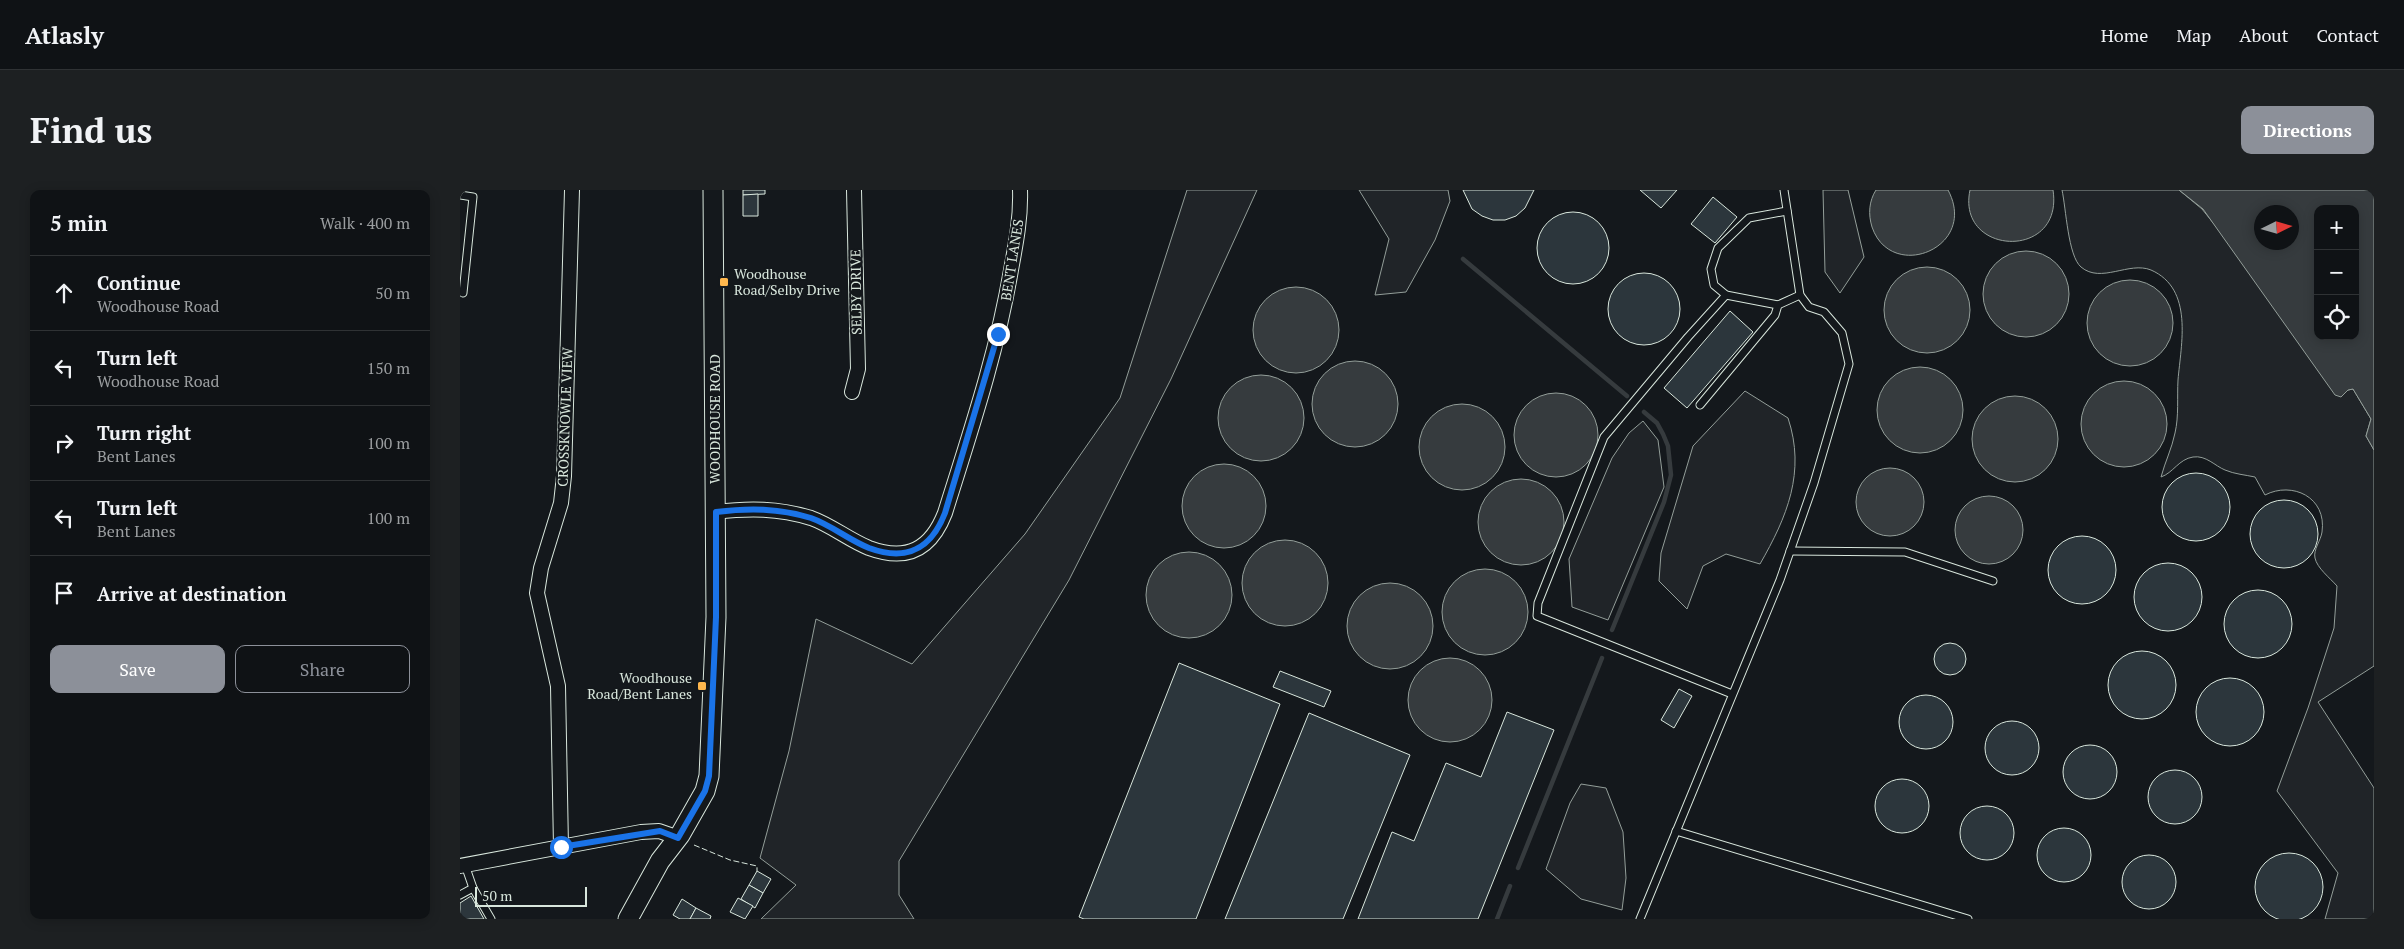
<!DOCTYPE html>
<html lang="en">
<head>
<meta charset="utf-8">
<style>
  body { margin:0; font-family:"PT Serif",serif; background:#1d2022; color:#f1f3f6 }
  .controls { position:absolute; right:15px; top:15px; display:grid; overflow:hidden; border-radius:10px; box-shadow:0 2px 12px #0003 }
  .controls button { width:45px; height:45px; display:grid; place-items:center; padding:0; border:0; border-bottom:1px solid #2f3234; background:#0f1215; color:#f1f3f6; font:25px sans-serif }
  .compass { position:absolute; left:1794px; top:15px; width:45px; height:45px; border-radius:50%; background:#0f1215; box-shadow:0 2px 12px #0003; rotate:85deg }
  .scale { position:absolute; left:15px; bottom:12px; width:112px; box-sizing:border-box; padding-left:5px; border:2px solid #d8e6dc; border-top:0; font-size:14px; line-height:18px; white-space:nowrap; color:#d8e6dc; -webkit-text-stroke:4px #14181c; paint-order:stroke }
  .stop { position:absolute; width:15px; height:15px; margin:-11px; border:4px solid #1a73e8; border-radius:50%; background:#fff }
  .stop.end { background:#1a73e8; border-color:#fff; box-shadow:0 1px 5px #0008 }
  .list { margin:0; padding:0; list-style:none }
  h2 { display:flex; justify-content:space-between; align-items:center; height:65px; margin:0; padding:0 20px; font-size:21px }
  h2 small { font-size:16px; font-weight:400; color:#9b9ea0 }
  .list li { display:grid; grid-template-columns:32px 1fr auto; gap:15px; align-items:center; box-sizing:border-box; height:75px; padding:0 20px; border-top:1px solid #2f3234 }
  .list b { display:block; font-size:19px; white-space:nowrap }
  .list p { margin:0; font-size:16px; white-space:nowrap; color:#9b9ea0 }
  .list em { font-size:16px; font-style:normal; color:#9b9ea0 }
  .actions { display:flex; gap:10px; padding:15px 20px }
  .actions a { flex:1; padding:11px 0; border:1px solid #8c9099; border-radius:10px; text-align:center; font-size:18px; color:#8c9099 }
  .actions .main { background:#8c9099; color:#fff }
  .icon { flex:none; width:28px; height:28px; fill:none; stroke:currentColor; stroke-width:2; stroke-linecap:round; stroke-linejoin:round }
  .map { position:relative; flex:none; width:1914px; height:729px; overflow:hidden; border-radius:10px }
  header { display:flex; align-items:center; gap:30px; box-sizing:border-box; height:70px; padding:0 25px; background:#0f1215; border-bottom:1px solid #2f3234 }
  header strong { font-size:24px }
  nav { display:flex; gap:28px; margin-inline-start:auto; font-size:18px }
  .intro { display:flex; align-items:center; justify-content:space-between; box-sizing:border-box; height:120px; padding:0 30px }
  h1 { margin:0; font-size:35px }
  .button { padding:12px 22px; border-radius:10px; background:#8c9099; color:#fff; font-size:18px; font-weight:700 }
  main { display:flex; gap:30px; padding:0 30px }
  aside { flex:1; background:#0f1215; border-radius:10px; box-shadow:0 2px 12px #0003 }
  .map>svg:first-child { display:block }
</style>
</head>
<body>
<header>
<strong>Atlasly</strong>
<nav><a>Home</a><a>Map</a><a>About</a><a>Contact</a></nav>
</header>
<div class="intro"><h1>Find us</h1><a class="button">Directions</a></div>
<main>
<aside>
<h2>5 min<small>Walk · 400 m</small></h2>
<ul class="list">
<li><svg class="icon" aria-label="ahead" viewBox="0 0 24 24"><path d="M12 20V5M6 11l6-6 6 6"/></svg><div><b>Continue</b><p>Woodhouse Road</p></div><em>50 m</em></li>
<li><svg class="icon" aria-label="left" viewBox="0 0 24 24"><path d="M17 20v-9H6M10 6l-5 5 5 5"/></svg><div><b>Turn left</b><p>Woodhouse Road</p></div><em>150 m</em></li>
<li><svg class="icon" aria-label="right" viewBox="0 0 24 24"><path d="M7 20v-9h11M14 6l5 5-5 5"/></svg><div><b>Turn right</b><p>Bent Lanes</p></div><em>100 m</em></li>
<li><svg class="icon" aria-label="left" viewBox="0 0 24 24"><path d="M17 20v-9H6M10 6l-5 5 5 5"/></svg><div><b>Turn left</b><p>Bent Lanes</p></div><em>100 m</em></li>
<li><svg class="icon" aria-label="arrive" viewBox="0 0 24 24"><path d="M6 21V4h12l-3 4 3 4H6"/></svg><div><b>Arrive at destination</b></div></li>
</ul>
<div class="actions"><a class="main">Save</a><a>Share</a></div>
</aside>
<div class="map">
<svg width="1914" height="729" viewBox="0 0 1914 729">
  <rect width="100%" height="100%" fill="#14181c"/>
  <!-- green -->
  <g fill="#202428" stroke="#939e99">
    <path d="M727 0H797L711 189 609 390 439 671V705L454 729H301L336 695 300 668 329 561 356 429 452 474 565 344 660 208Z"/>
    <path d="M899 0H988L990 11 975 50 946 102 915 105 929 49Z"/>
    <path d="M1363 0H1388L1404 67 1380 103 1365 82Z"/>
    <path d="M1602 0H1719L1742 19 1888 200 1893 199 1911 229 1906 246 1914 260V476L1858 512 1914 598V729H1865L1878 683 1817 601 1848 518 1874 438 1877 396C1870 388 1857 378 1855 368 1853 360 1861 350 1862 342 1867 307 1832 291 1805 305L1795 287C1786 285 1774 284 1765 280 1755 276 1746 265 1733 267 1719 269 1713 283 1701 287 1705 272 1712 258 1715 243 1719 226 1717 207 1718 190 1721 154 1734 99 1691 80 1669 71 1641 94 1621 77 1608 66 1606 18 1602 0Z"/>
    <path d="M1285 201 1328 228C1346 282 1327 327 1300 374L1266 364 1243 376 1227 419 1199 391 1201 363 1233 256Z"/>
    <path d="M1183 231 1198 250 1204 297 1148 430 1112 417 1109 369 1152 268 1169 243Z"/>
    <path d="M1121 594 1146 598 1163 642 1166 688 1162 720 1121 709 1086 679 1110 613Z"/>
  </g>
  <!-- water -->
  <g fill="#363b3e" stroke="#939e99" fill-rule="evenodd">
    <path d="M1416 0H1488C1519 58 1431 93 1412 37 1408 24 1409 11 1416 0Z"/>
    <path d="M1510 0H1593C1604 71 1496 66 1510 0Z"/>
    <path d="M1719 0H1914V260L1906 246 1911 229 1893 199 1888 200 1881 207 1875 205 1743 19ZM1858 19H1895V146H1858ZM1802 22H1832V52H1802Z"/>
    <circle cx="1566" cy="104" r="43"/>
    <circle cx="1467" cy="120" r="43"/>
    <circle cx="1670" cy="133" r="43"/>
    <circle cx="836" cy="140" r="43"/>
    <circle cx="895" cy="214" r="43"/>
    <circle cx="1460" cy="220" r="43"/>
    <circle cx="801" cy="228" r="43"/>
    <circle cx="1664" cy="234" r="43"/>
    <circle cx="1096" cy="245" r="42"/>
    <circle cx="1555" cy="249" r="43"/>
    <circle cx="1002" cy="257" r="43"/>
    <circle cx="764" cy="316" r="42"/>
    <circle cx="1430" cy="312" r="34"/>
    <circle cx="1061" cy="332" r="43"/>
    <circle cx="1529" cy="340" r="34"/>
    <circle cx="825" cy="393" r="43"/>
    <circle cx="729" cy="405" r="43"/>
    <circle cx="1025" cy="422" r="43"/>
    <circle cx="930" cy="436" r="43"/>
    <circle cx="990" cy="510" r="42"/>
  </g>
  <g fill="none" stroke-linecap="round" stroke-linejoin="round">
    <!-- stream -->
    <g stroke="#363b3e" stroke-width="4.5">
      <path d="M1003 69 1167 206"/>
      <path d="M1152 440 1204 312 1211 285 1208 256 1203 244 1197 233 1184 222"/>
      <path d="M1058 678 1142 468"/>
      <path d="M1037 729 1050 696"/>
    </g>
  </g>
  <!-- building -->
  <g fill="#2c363c" stroke="#d8e6dc">
    <path d="M283 0H305V4L283 5Z"/>
    <path d="M1003 0H1074L1065 18 1056 26 1045 30H1033L1022 26 1012 19Z"/>
    <path d="M1180 0H1217L1201 18Z"/>
    <path d="M298 4V26H283V5Z"/>
    <path d="M1253 7 1277 27 1255 53 1231 34Z"/>
    <circle cx="1113" cy="58" r="36"/>
    <circle cx="1184" cy="119" r="36"/>
    <path d="M1270 121 1293 142 1227 218 1204 198Z"/>
    <circle cx="1736" cy="317" r="34"/>
    <circle cx="1824" cy="344" r="34"/>
    <circle cx="1622" cy="380" r="34"/>
    <circle cx="1708" cy="407" r="34"/>
    <circle cx="1798" cy="434" r="34"/>
    <circle cx="1490" cy="469" r="16"/>
    <circle cx="1682" cy="495" r="34"/>
    <path d="M719 473 820 514 736 729H624L619 727Z"/>
    <path d="M820 481 871 501 864 517 813 497Z"/>
    <circle cx="1770" cy="522" r="34"/>
    <path d="M1219 499 1232 506 1214 538 1201 530Z"/>
    <circle cx="1466" cy="532" r="27"/>
    <path d="M1047 522 1094 540 1018 729H898L932 642 954 651 986 573 1021 587Z"/>
    <path d="M849 523 950 565 883 729H765Z"/>
    <circle cx="1552" cy="558" r="27"/>
    <circle cx="1630" cy="582" r="27"/>
    <circle cx="1715" cy="607" r="27"/>
    <circle cx="1442" cy="616" r="27"/>
    <circle cx="1527" cy="643" r="27"/>
    <circle cx="1604" cy="665" r="27"/>
    <circle cx="1829" cy="697" r="34"/>
    <circle cx="1689" cy="692" r="27"/>
    <path d="M297 681 311 689 303 703 289 695Z"/>
    <path d="M289 695 303 703 295 718 281 709Z"/>
    <path d="M11 706 24 729H0V713Z"/>
    <path d="M278 708 293 716 285 729 270 722Z"/>
    <path d="M222 709 236 718 230 729H220L213 725Z"/>
    <path d="M236 718 251 726 250 729H230Z"/>
  </g>
  <g fill="none" stroke-linecap="round" stroke-linejoin="round">
    <defs>
      <g id="lane">
        <path d="M0 5 13 7 3 103"/>
        <path d="M1266 105 1228 147 1144 247 1078 413 1077 426 1272 504"/>
        <path d="M1318 115 1266 105 1254 95 1251 79 1258 58 1289 28 1327 21"/>
        <path d="M1240 215 1315 125 1318 115 1340 105"/>
        <path d="M1330 361 1445 362 1533 391"/>
        <path d="M1216 641 1508 729"/>
        <path d="M5 675 13 698 31 729"/>
        <path d="M0 705 13 698"/>
        <path d="M1180 729 1320 390 1354 293 1389 174 1382 143 1364 122 1349 117 1340 105 1324 0"/>
      </g>
      <g id="street">
        <path d="M392 202 398 179 394 0"/>
        <path d="M256 322C289 318 318 318 351 328 371 335 389 350 409 358 447 372 471 359 485 323 510 243 537 163 551 80 556 53 561 27 560 0"/>
        <path d="M101 657 98 496 77 403 81 378 101 313 104 286 112 0"/>
        <path d="M0 676 181 642 199 641 219 648"/>
      </g>
      <path id="secondary" d="M168 729 200 671 220 645 245 601 249 586 256 427 253 0"/>
    </defs>
    <!-- lane casing -->
    <use href="#lane" stroke="#d8e6dc" stroke-width="9"/>
    <!-- street casing -->
    <use href="#street" stroke="#d8e6dc" stroke-width="16"/>
    <!-- secondary casing -->
    <use href="#secondary" stroke="#d8e6dc" stroke-width="21"/>
    <!-- lane -->
    <use href="#lane" stroke="#14181c" stroke-width="7"/>
    <!-- street -->
    <use href="#street" stroke="#14181c" stroke-width="14"/>
    <!-- secondary -->
    <use href="#secondary" stroke="#14181c" stroke-width="19"/>
    <!-- fence -->
    <path stroke="#d8e6dc" stroke-width="1" stroke-dasharray="6 2.5" stroke-linecap="butt" d="M234 655 270 670 297 676V681"/>
  </g>
  <g fill="none" stroke-linecap="round" stroke-linejoin="round">
    <!-- route -->
    <path stroke="#1a73e8" stroke-width="6" d="M101 657 200 641 218 648 245 601 249 586 256 427V322C289 318 318 318 351 328 371 335 389 350 409 358 447 372 471 359 485 323L538 144"/>
  </g>
  <!-- markers -->
  <g fill="#ffb74d" stroke="#14181c" stroke-width="2">
    <rect x="259" y="87" width="10" height="10" rx="2.5"/>
    <rect x="237" y="491" width="10" height="10" rx="2.5"/>
  </g>
  <g text-anchor="middle" stroke-width="4" stroke-linejoin="round" paint-order="stroke">
    <!-- street labels -->
    <g font-size="14" fill="#d8e6dc" stroke="#14181c">
      <text transform="translate(552 70) rotate(-81)" y="5">BENT LANES</text>
      <text transform="translate(396 102) rotate(-91)" y="5">SELBY DRIVE</text>
      <text transform="translate(105 227) rotate(-88)" y="5">CROSSKNOWLE VIEW</text>
      <text transform="translate(255 229) rotate(-90)" y="5">WOODHOUSE ROAD</text>
    </g>
    <!-- poi labels -->
    <g font-size="14" fill="#d8e6dc" stroke="#14181c" text-anchor="start">
      <text x="274" y="89">Woodhouse<tspan x="274" dy="16">Road/Selby Drive</tspan></text>
      <text x="232" y="493" text-anchor="end">Woodhouse<tspan x="232" dy="16">Road/Bent Lanes</tspan></text>
    </g>
  </g>
</svg>
<div class="controls">
<button>+</button>
<button>−</button>
<button><svg class="icon" aria-label="locate" viewBox="0 0 24 24"><circle cx="12" cy="12" r="6"/><path d="M12 2v4M12 18v4M2 12h4M18 12h4"/></svg></button>
</div>
<svg class="compass" viewBox="-18 -18 36 36"><path d="M0-13l5 13h-10z" fill="#e53935"/><path d="M0 13l5-13h-10z" fill="#9b9ea0"/></svg>
<div class="scale">50 m</div>
<div class="stop" style="left:101px;top:657px"></div>
<div class="stop end" style="left:538px;top:144px"></div>
</div>
</main>
</body>
</html>
